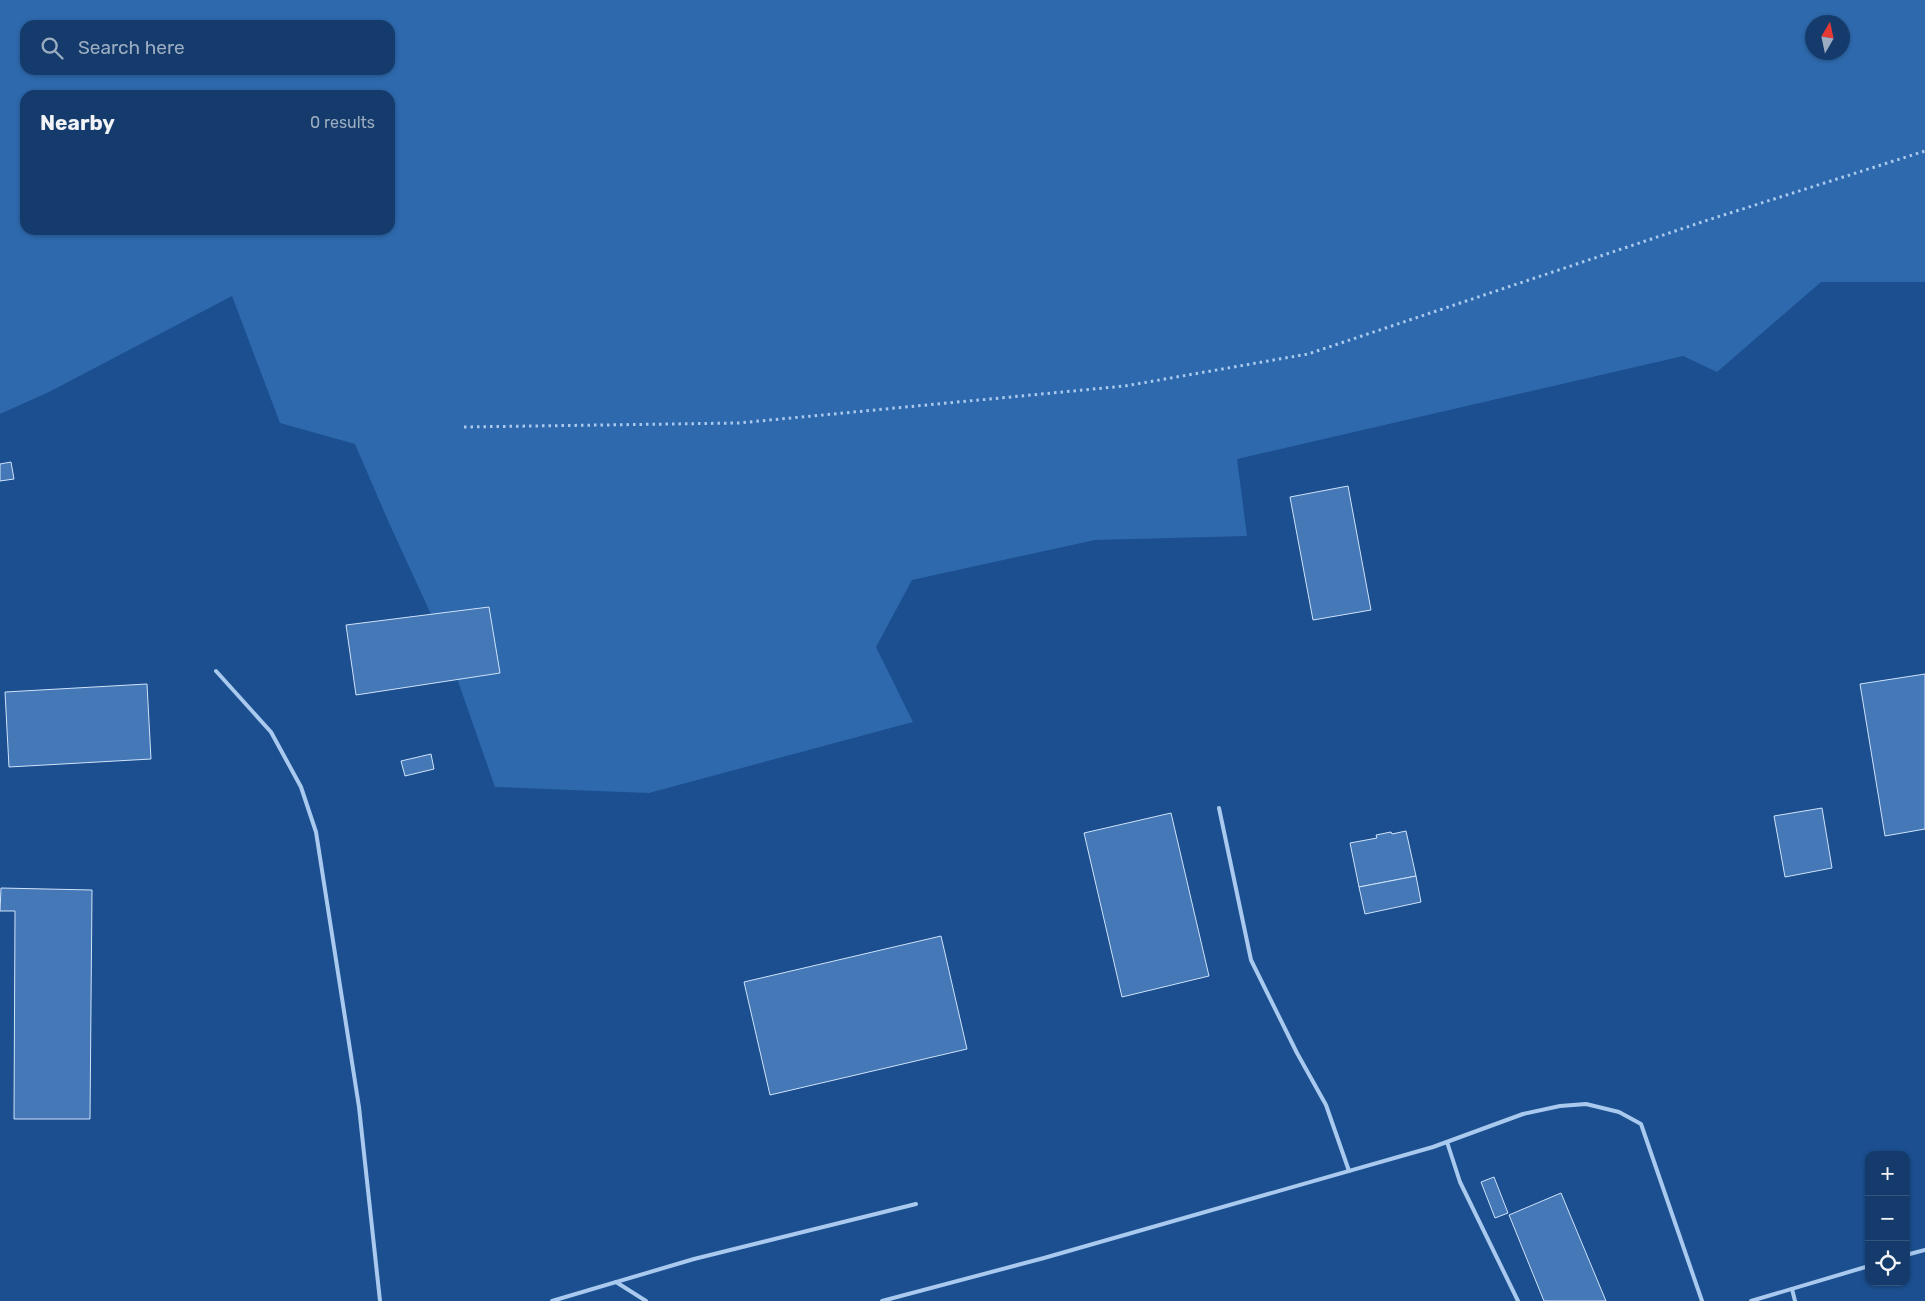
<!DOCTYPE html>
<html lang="en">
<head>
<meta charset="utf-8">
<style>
  body { margin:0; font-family:Rubik,sans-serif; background:#214673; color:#f1f3f6 }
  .controls { position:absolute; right:15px; bottom:15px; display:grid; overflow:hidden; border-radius:10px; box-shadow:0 1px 4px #0004 }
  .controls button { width:45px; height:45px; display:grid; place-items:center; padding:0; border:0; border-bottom:1px solid #33557e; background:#143b6b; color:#f1f3f6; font:25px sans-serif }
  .compass { position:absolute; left:1805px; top:15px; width:45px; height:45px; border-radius:50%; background:#143b6b; box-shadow:0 1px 4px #0004; rotate:9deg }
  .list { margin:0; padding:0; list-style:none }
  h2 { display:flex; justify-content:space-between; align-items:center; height:65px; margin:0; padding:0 20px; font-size:21px }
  h2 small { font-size:16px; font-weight:400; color:#9dadc1 }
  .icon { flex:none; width:28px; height:28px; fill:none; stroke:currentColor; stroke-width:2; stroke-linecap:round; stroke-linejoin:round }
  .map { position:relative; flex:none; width:1925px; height:1301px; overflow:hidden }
  .search { position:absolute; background:#143b6b; box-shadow:0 1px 4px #0004; left:20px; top:20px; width:375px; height:55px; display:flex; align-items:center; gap:12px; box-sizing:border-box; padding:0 18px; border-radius:15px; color:#9dadc1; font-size:19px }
  .panel { position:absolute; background:#143b6b; box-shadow:0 1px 4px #0004; left:20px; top:90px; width:375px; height:145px; border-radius:15px }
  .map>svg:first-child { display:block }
</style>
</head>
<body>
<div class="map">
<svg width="1925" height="1301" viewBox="0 0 1925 1301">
  <rect width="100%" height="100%" fill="#1b4f8f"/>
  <!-- green -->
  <path fill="#2e69ad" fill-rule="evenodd" d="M0 0H1925V282H1821L1717 372 1683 356 1237 459 1247 536 1095 540 912 580 876 647 913 722 649 793 495 787 446 647 389 523 355 444 280 423 232 296 49 392 0 414ZM1812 22H1842V52H1812ZM25 25H390V70H25ZM25 95H390V230H25Z"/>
  <!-- building -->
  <g fill="#4478b7" stroke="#cfe3fa">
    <path d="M11 462 14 479 0 481V464Z"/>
    <path d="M1348 486 1371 610 1313 620 1290 497Z"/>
    <path d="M489 607 500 673 356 695 346 625Z"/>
    <path d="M1925 674V829L1885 836 1860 684Z"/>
    <path d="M147 684 151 759 9 767 5 692Z"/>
    <path d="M431 754 434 769 405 776 401 761Z"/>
    <path d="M1822 808 1832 868 1785 877 1774 816Z"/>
    <path d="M1171 813 1209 976 1122 997 1084 833Z"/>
    <path d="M1406 831 1416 876 1359 887 1350 843 1377 838 1376 835 1391 832 1392 834Z"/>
    <path d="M1416 876 1421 902 1365 914 1359 887Z"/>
    <path d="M1 888 92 890 90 1119H14L15 911H0Z"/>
    <path d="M941 936 967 1049 770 1095 744 982Z"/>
    <path d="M1494 1177 1508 1213 1495 1218 1481 1182Z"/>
    <path d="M1561 1193 1606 1301H1544L1509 1215Z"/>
  </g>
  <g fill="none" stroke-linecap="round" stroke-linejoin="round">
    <!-- path -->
    <path stroke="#a9c9ee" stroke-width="3" stroke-dasharray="2.5 4" stroke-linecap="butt" d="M464 427 739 423 1125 386 1308 354 1708 220 1925 151"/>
    <!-- lane -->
    <g stroke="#a9c9ee" stroke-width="4">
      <path d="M216 671 271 732 301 787 316 832 359 1107 380 1301"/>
      <path d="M1219 808 1251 960 1297 1053 1326 1105 1349 1171"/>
      <path d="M1447 1142 1460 1182 1518 1301"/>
      <path d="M1906 1255 1925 1250"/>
      <path d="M616 1282 646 1301"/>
      <path d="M1792 1289 1795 1301"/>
      <path d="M552 1301 694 1259 916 1204"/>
      <path d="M882 1301 1044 1258 1433 1147 1523 1114 1560 1106 1586 1104 1619 1112 1641 1124 1702 1301"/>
      <path d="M1751 1301 1869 1266"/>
    </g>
  </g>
</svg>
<div class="controls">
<button>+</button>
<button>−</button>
<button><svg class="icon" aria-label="locate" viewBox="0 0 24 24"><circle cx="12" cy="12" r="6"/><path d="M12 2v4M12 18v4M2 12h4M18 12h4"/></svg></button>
</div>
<svg class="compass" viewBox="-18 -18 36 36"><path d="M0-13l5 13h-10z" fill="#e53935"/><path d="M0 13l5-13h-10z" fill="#9dadc1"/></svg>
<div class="search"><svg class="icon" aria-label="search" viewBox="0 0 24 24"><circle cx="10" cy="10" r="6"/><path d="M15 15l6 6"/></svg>Search here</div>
<section class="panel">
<h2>Nearby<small>0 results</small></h2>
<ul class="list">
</ul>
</section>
</div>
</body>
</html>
